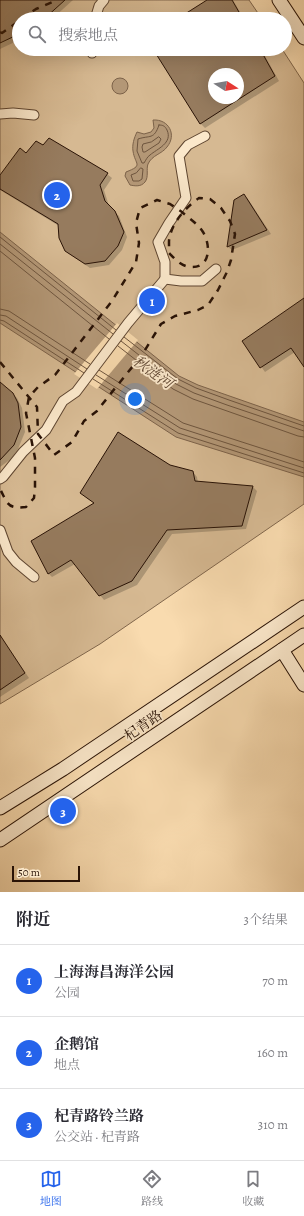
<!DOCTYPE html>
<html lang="zh">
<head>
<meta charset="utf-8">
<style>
  body { margin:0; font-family:Alegreya,"Noto Serif SC",serif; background:#f7f7f7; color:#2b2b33 }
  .compass { position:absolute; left:208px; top:68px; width:36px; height:36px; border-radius:50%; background:#fff; box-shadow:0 4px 16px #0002; rotate:101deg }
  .scale { position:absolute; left:12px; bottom:10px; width:68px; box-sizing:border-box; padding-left:4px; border:2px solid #2a1306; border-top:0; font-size:11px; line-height:14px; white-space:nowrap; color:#2a1306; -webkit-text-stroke:3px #fbe8cb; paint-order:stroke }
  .you { position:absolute; left:135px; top:399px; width:14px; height:14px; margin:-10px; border:3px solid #fff; border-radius:50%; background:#1a73e8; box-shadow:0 0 0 6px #1a73e833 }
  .badge { display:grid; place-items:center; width:26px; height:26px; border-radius:50%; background:#2563eb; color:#fff; font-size:13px; font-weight:700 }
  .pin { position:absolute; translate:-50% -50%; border:2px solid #fff; box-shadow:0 1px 4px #0006 }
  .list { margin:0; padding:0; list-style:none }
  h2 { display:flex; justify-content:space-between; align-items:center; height:52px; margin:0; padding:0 16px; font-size:17px }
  h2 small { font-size:13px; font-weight:400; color:#7c7c81 }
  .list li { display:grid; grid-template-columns:26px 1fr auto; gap:12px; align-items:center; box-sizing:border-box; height:72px; padding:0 16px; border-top:1px solid #e1e1e2 }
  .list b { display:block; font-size:15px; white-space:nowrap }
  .list p { margin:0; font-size:13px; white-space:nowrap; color:#7c7c81 }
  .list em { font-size:13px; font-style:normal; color:#7c7c81 }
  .icon { flex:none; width:22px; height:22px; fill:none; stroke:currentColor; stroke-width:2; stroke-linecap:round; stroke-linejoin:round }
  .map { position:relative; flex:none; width:304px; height:892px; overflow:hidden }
  .search { position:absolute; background:#fff; box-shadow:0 4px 16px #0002; left:12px; right:12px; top:12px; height:44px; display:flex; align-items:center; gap:10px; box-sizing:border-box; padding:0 14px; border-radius:22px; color:#7c7c81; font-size:15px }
  .sheet { height:268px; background:#fff }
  nav { display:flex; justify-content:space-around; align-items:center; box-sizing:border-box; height:56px; border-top:1px solid #e1e1e2; background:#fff; font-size:11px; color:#7c7c81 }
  nav a { display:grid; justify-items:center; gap:2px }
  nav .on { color:#2563eb }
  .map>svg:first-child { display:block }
</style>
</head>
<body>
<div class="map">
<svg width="304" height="892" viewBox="0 0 304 892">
  <rect width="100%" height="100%" fill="#f9dbaf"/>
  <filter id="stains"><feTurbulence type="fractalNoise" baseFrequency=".005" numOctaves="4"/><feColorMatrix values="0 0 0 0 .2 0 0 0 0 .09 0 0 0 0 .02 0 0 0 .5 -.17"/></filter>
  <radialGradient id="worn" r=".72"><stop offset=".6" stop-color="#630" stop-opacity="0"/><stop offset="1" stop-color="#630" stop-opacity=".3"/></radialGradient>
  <!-- green -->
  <path fill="#d6b992" stroke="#80664c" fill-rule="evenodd" d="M0 0H249L262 19H19V49H282L304 83V504L100 644 0 704ZM214 74H238V98H214Z"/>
  <!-- water -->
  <g fill="#b39776" stroke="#7c6249">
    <circle cx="120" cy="86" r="8"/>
    <path d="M153 120C169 119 177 135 167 147 162 154 152 155 148 164 146 169 149 177 145 182 141 187 135 186 130 185L125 176 126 172C144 165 135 165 133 151 132 145 134 138 137 132L144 134 151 132 154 128Z"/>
    <path d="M0 232 179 376 198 385 304 422V477L176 437 0 323Z"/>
  </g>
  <!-- pier -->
  <path fill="#f9dbaf" d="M117 323 138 340 97 389 74 374Z"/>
  <!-- shadow -->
  <g fill="#0003" fill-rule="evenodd">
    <path d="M0 0H73L52 19H19V40L0 49Z"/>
    <path d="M209 0H233L244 19H179Z"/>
    <path d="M154 49H261L279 81 205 128 201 124ZM214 74H238V98H214Z"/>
    <path d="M26 154 107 174 112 178 104 190 109 206 119 216 127 237 122 250 109 265 90 268 71 255 66 251 59 226 0 190V177Z"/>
    <path d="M244 195 248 199 271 234 232 250 228 247Z"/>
    <path d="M304 300V365L295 352 265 372 243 341Z"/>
    <path d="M0 383 17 398 22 408 25 432 18 449 11 459 0 467Z"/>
    <path d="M169 466 193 472 197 477 198 483 253 487 257 491 246 529 172 534 137 585 104 600 75 564 52 577 48 573 95 504 82 493Z"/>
    <path d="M0 636 29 678 0 697Z"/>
  </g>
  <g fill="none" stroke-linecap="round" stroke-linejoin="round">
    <!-- shore -->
    <g stroke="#6e553e" stroke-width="1">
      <path d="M159 125C163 125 165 126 167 130 173 143 157 149 150 155 147 157 146 160 144 163H142L137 151 138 139C150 135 154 140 159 125Z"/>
      <path d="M159 137 161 139 159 143 145 152H143L142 147 143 144 151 142Z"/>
      <path d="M141 168 143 169 142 179 139 181H133L131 175 136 173Z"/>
      <path d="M0 237 116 330"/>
      <path d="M0 244 113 334"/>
      <path d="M0 251 109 339"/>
      <path d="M0 309 9 311 90 364"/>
      <path d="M0 315 6 316 87 369"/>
      <path d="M0 320 4 321 84 373"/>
      <path d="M124 337 178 379 196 388 229 400 304 426"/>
      <path d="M121 341 176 384 194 393 227 405 304 431"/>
      <path d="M118 346 173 389 193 399 298 436 304 437"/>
      <path d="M99 370 183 423 304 462"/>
      <path d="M96 375 180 428 304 468"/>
      <path d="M93 379 178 433 304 473"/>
    </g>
  </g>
  <!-- building -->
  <g fill="#967b5e" stroke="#2a1306" fill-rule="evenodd">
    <path d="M0 0H65L44 19H19V34L0 43Z"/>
    <path d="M207 0H232L243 19H177Z"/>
    <path d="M153 49H260L275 76 200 124ZM214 74H238V98H214Z"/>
    <path d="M49 138 108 173 100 185 105 201 115 211 124 232 118 246 105 261 85 264 65 251 59 238 58 224 0 189V175L20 148 26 153 36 141 43 145Z"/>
    <path d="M244 194 267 230 227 247 234 200Z"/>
    <path d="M304 298V367L291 348 260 368 242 341Z"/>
    <path d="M0 382 13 393 18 403 21 427 14 445 0 460Z"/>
    <path d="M118 432 170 465 193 471 195 481 253 486 242 526 167 530 132 581 99 596 71 560 48 574 31 541 94 503 80 493Z"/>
    <path d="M0 635 25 673 0 690Z"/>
  </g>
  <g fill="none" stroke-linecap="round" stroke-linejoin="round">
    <defs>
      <g id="street">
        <path d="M95 19 99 6 104 0"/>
        <path d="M92 49V53"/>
        <path d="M0 114 13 113 34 115"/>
        <path d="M205 136 188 145 179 156 186 198 169 223 158 242 165 262V279L181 281H202L216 269"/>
        <path d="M0 479 3 477 23 452 46 430 63 401 76 392 128 323 165 279"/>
        <path d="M0 530 8 552 16 562 34 577"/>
      </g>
      <g id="secondary">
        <path d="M279 0 304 38"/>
        <path d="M282 650 304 685"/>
        <path d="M0 808 63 769 304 607"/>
        <path d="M0 840 304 635"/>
      </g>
    </defs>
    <!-- street casing -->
    <use href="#street" stroke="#5e4530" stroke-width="11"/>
    <!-- secondary casing -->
    <use href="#secondary" stroke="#2a1306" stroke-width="15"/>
    <!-- street -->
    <use href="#street" stroke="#fbe8cb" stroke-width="9"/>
    <!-- secondary -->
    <use href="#secondary" stroke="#fbe8cb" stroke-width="13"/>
    <!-- rail -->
    <g stroke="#2a1306" stroke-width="2.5" stroke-dasharray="7 7" stroke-linecap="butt">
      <path d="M21 19 36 9 57 0"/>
      <path d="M0 32 2 33 19 21"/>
      <path d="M0 362 37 407 38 434 54 455 72 442 84 421 97 411 116 387 142 355 161 324 175 316 198 310 208 305 218 290 227 272 231 260 235 234 230 221 221 208 210 199 199 198C186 207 171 223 169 241 169 245 169 249 169 253 175 259 181 266 190 267 211 269 211 245 203 232 198 224 190 219 183 213L182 212 170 204 157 200 140 208 136 223 139 243 136 262 112 301 55 375 38 387 29 397 26 413 35 458V487L34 498 26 507C7 509 8 504 0 489"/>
    </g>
  </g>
  <g text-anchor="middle" stroke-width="3.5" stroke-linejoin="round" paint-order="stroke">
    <!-- street labels -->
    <g font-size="14" fill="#2a1306" stroke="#fbe8cb">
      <text transform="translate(143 725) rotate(-34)" y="5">杞青路</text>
    </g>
    <!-- water labels -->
    <g font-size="15" font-style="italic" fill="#614833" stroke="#fbe8cb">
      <text transform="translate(153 372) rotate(35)" y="5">秋涟河</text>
    </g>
  </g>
  <rect width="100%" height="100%" filter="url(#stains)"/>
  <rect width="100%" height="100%" fill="url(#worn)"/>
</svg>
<svg class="compass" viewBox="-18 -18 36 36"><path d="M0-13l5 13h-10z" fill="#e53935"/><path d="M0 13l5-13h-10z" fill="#7c7c81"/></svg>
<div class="scale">50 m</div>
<div class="you"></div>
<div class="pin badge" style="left:152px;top:301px">1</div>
<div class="pin badge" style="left:57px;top:195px">2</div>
<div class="pin badge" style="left:63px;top:811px">3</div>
<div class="search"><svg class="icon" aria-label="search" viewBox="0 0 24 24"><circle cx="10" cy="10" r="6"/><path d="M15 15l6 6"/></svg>搜索地点</div>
</div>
<section class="sheet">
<h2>附近<small>3个结果</small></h2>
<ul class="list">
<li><span class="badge">1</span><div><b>上海海昌海洋公园</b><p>公园</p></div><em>70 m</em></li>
<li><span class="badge">2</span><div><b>企鹅馆</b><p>地点</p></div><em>160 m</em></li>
<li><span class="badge">3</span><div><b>杞青路铃兰路</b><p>公交站 · 杞青路</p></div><em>310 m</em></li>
</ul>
</section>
<nav>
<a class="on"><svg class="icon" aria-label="map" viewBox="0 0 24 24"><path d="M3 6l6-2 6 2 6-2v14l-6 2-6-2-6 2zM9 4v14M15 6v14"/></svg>地图</a>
<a><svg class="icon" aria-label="directions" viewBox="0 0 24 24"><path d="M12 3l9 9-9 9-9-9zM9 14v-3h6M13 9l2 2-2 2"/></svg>路线</a>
<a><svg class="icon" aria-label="saved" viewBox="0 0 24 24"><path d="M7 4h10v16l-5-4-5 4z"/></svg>收藏</a>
</nav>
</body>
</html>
